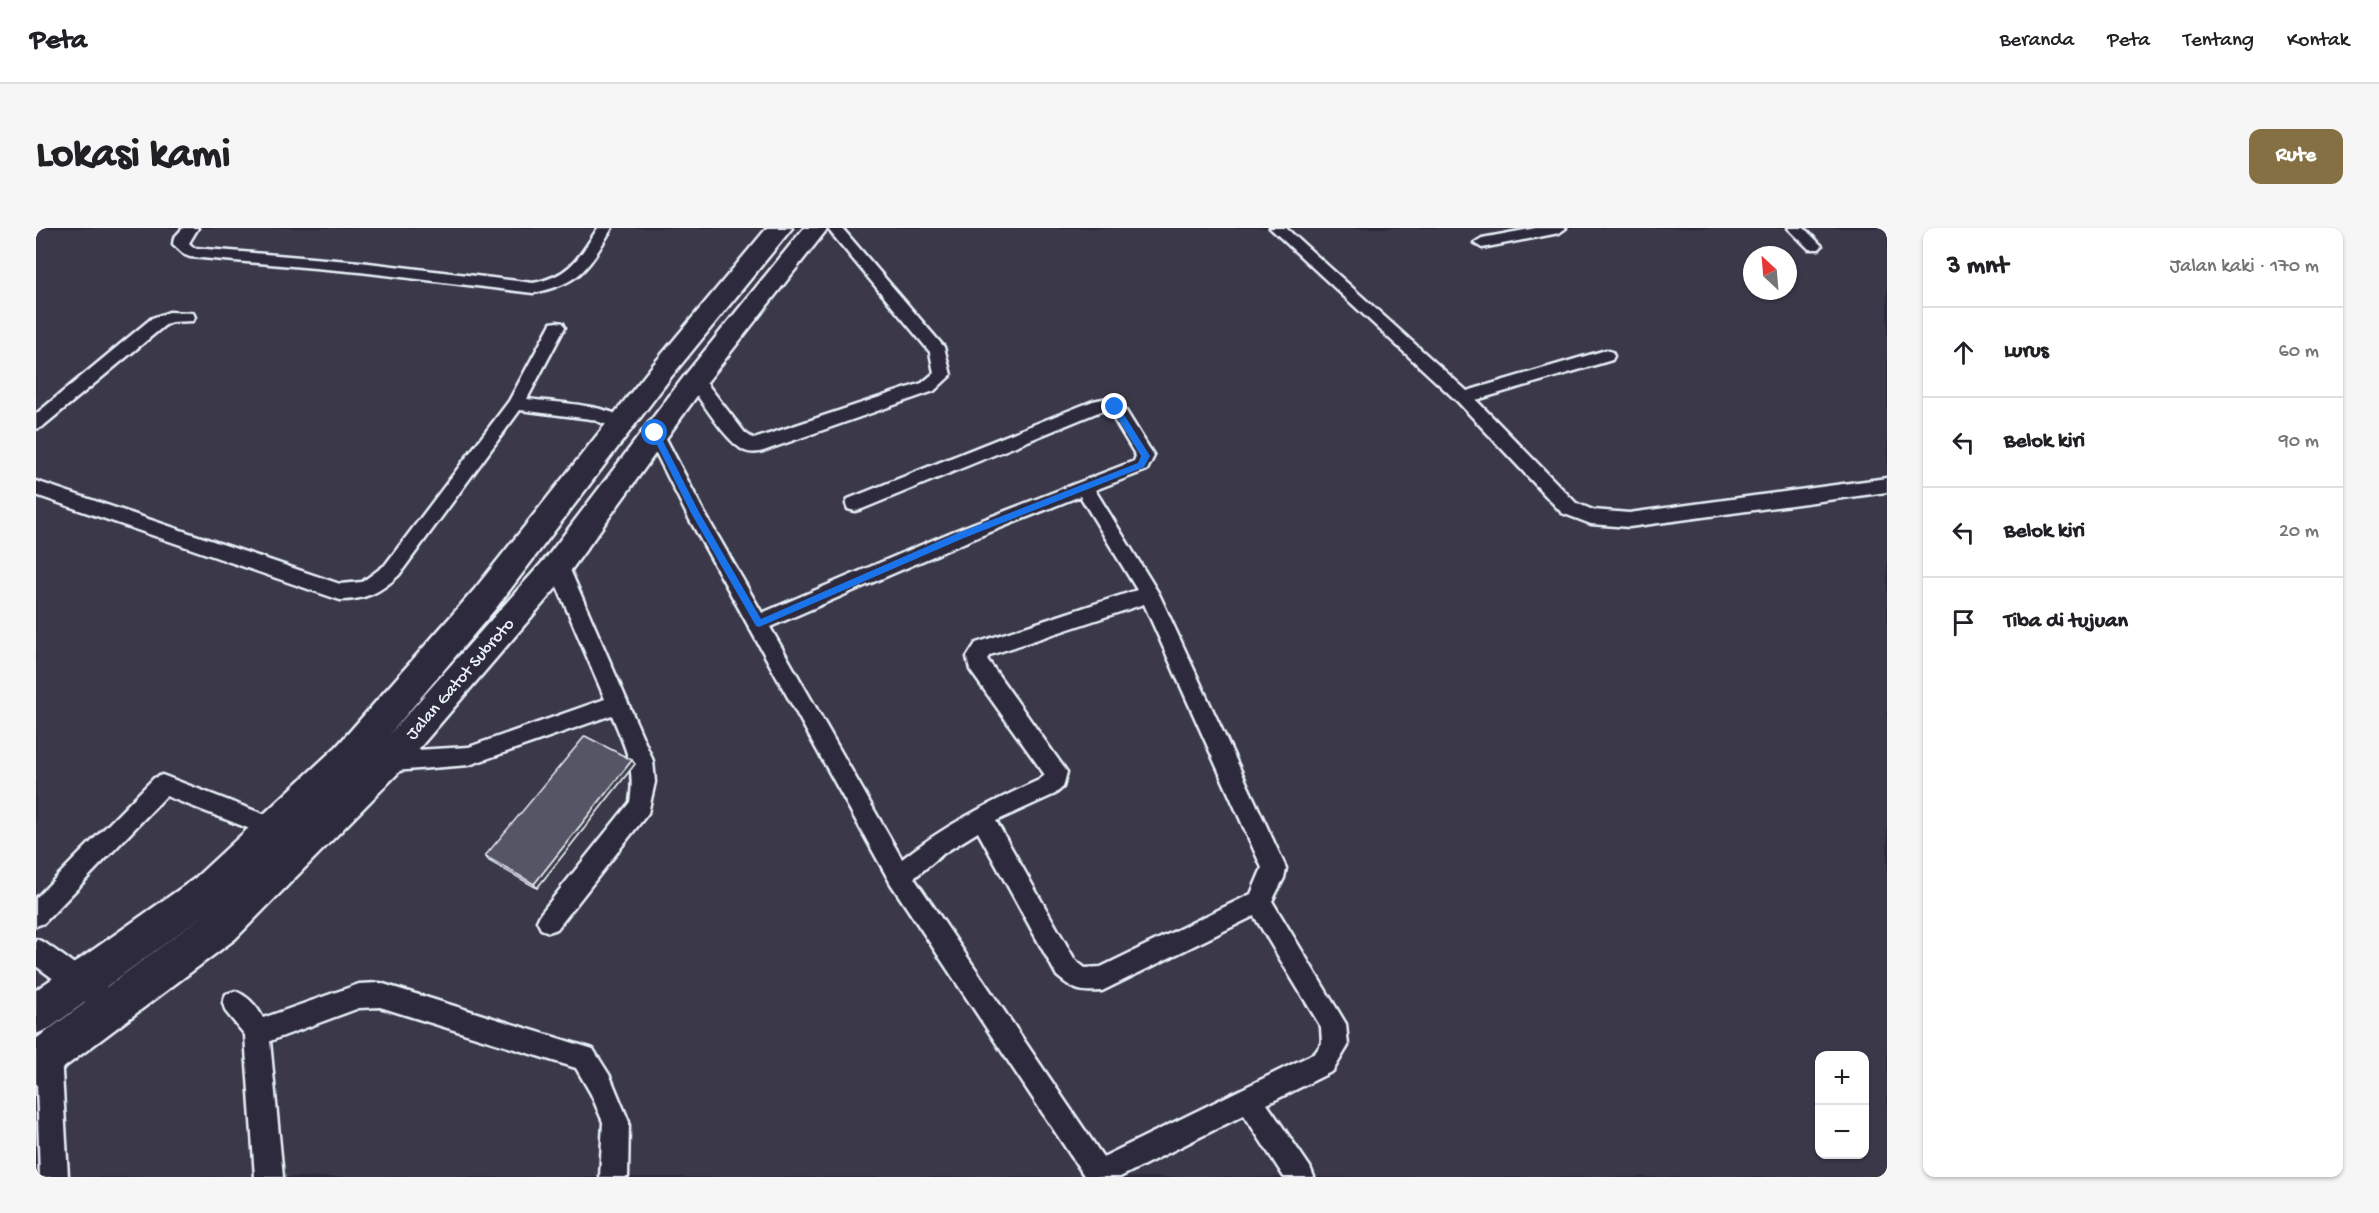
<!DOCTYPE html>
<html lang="id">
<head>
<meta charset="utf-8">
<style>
  body { margin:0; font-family:"Gochi Hand",sans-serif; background:#f6f6f6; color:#202124 }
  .controls { position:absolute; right:18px; bottom:18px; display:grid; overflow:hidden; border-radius:12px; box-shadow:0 2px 4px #0004 }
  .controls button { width:54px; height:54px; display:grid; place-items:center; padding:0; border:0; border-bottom:2px solid #e0e0e0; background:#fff; color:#202124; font:30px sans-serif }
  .compass { position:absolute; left:1707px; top:18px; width:54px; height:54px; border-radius:50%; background:#fff; box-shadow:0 2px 4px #0004; rotate:334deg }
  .stop { position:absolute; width:18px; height:18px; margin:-14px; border:4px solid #1a73e8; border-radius:50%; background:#fff }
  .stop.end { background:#1a73e8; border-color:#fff; box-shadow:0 2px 6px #0008 }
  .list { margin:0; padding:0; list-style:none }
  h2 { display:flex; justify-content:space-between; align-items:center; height:78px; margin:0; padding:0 24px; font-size:26px }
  h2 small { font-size:20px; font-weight:400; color:#757577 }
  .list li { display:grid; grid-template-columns:39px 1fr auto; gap:18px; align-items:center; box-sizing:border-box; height:90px; padding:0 24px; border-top:2px solid #e0e0e0 }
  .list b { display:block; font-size:22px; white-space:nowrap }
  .list em { font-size:20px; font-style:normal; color:#757577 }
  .icon { flex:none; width:33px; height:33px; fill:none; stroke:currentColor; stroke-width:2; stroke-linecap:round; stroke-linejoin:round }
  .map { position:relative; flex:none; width:1851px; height:949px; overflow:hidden; border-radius:12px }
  header { display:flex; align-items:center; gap:36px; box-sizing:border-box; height:84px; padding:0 30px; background:#fff; border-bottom:2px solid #e0e0e0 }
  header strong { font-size:28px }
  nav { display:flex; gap:33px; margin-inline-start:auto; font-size:21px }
  .intro { display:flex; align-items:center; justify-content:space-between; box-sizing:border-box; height:144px; padding:0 36px }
  h1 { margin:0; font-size:42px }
  .button { padding:15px 27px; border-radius:12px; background:#847042; color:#fff; font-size:21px; font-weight:700 }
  main { display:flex; gap:36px; padding:0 36px }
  aside { flex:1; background:#fff; border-radius:12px; box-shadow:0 2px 4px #0004 }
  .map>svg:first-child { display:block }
</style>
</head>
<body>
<header>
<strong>Peta</strong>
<nav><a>Beranda</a><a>Peta</a><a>Tentang</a><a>Kontak</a></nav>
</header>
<div class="intro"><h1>Lokasi kami</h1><a class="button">Rute</a></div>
<main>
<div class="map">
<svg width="1851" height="949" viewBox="0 0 1851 949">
  <rect width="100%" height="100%" fill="#2f2a3d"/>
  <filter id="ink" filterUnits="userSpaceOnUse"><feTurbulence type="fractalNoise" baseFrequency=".0167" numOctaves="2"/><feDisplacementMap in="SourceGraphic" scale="12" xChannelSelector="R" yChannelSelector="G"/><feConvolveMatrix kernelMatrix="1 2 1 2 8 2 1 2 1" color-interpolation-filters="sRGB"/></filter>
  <g filter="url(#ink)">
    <!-- built -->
    <path fill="#3b3749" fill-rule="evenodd" d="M0 0H1851V949H0ZM1716 27H1752V63H1716ZM1784 828H1828V926H1784Z"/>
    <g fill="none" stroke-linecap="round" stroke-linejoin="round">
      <defs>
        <g id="service">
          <path d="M147 0H162L153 15 158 20 324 34 497 55C534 48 543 30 562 0H576C552 40 546 55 497 65L324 44 154 29 149 27 137 16 138 10Z"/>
          <path d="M791 0H806L908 119 915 147 898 163 733 221C726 224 717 226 709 223 689 213 667 174 653 156L651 152 653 148H665L709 205 718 211 886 155 898 145 894 124Z"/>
          <path d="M1234 0H1250L1431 163 1570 122 1576 124 1578 128 1576 132 1440 172 1540 275 1557 282 1593 285 1851 250V264L1593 299 1555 296 1526 285 1422 174Z"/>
          <path d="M1500 0H1530L1523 5 1446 20 1438 15 1446 10Z"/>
          <path d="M1752 0H1768L1786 18 1783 21H1773Z"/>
          <path d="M133 84 157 85 159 89 157 93 135 94 128 98 6 199 0 201V186L116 90Z"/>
          <path d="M521 94 527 95 529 99 491 171C513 174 583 177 594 196L591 200 585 202 555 191 484 182 363 347C345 364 329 372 304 372L0 267V253L304 356 326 354 349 337 473 173 513 99 515 95Z"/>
          <path d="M1072 170 1085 175 1118 228 1111 242 1059 262 1123 366 1250 640 1248 650 1236 673 1310 796 1312 818 1297 843 1231 876 1274 939 1278 949H1248L1208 887 1084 949H1049L855 656 650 285 610 205 613 201 619 199 625 201 668 284 726 385 918 303 1098 233 1100 228 1073 183H1065L826 281 819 283 812 281 810 276 812 271 1057 173ZM1044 268 1101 362 940 415 931 429 934 442 1009 547 1003 552C953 575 909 597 866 631L734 399 932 313ZM1108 376 1226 640 1215 666 1065 739 1049 740 1039 732 960 593 1019 566 1027 559 1031 544 951 431 954 427ZM942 604 1021 748C1039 763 1043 764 1066 763L1218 688 1285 799 1286 815 1279 825 1067 929 878 650 908 625Z"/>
          <path d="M522 330 529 332 532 337 617 533 619 554 612 585 521 701 513 704 505 701 501 693 505 685 594 574C600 538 589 520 576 487L433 537 345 544 337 541 334 534 337 527 345 524 433 519 569 471 512 337 515 332Z"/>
          <path d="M126 547 245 593 248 600 245 607 237 610 130 568 8 695 0 698V670L118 550Z"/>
          <path d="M0 711 9 715 86 770 89 779 86 788 77 791 68 788 0 738Z"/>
          <path d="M344 755 557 821 574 848 593 894 592 949H564L567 894 555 866 540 840 344 779 323 780 234 813 247 949H219L209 807 190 784 187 775 190 766 199 763C212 768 221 778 227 790L323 756Z"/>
          <path d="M12 814 21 818 25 827 32 949H4L0 825 3 818Z"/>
        </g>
        <path id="trunk" d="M731 0H756L635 149 460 380 353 507 511 329 650 146 768 0H792L668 158 533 345 362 545 199 711 14 850 0 856V811L180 678 14 800 0 806V762L158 651 301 518 438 362 617 137Z"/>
      </defs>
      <!-- service casing -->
      <use href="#service" stroke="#e8f1f8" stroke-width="5"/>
      <!-- trunk casing -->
      <use href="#trunk" stroke="#e8f1f8" stroke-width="5"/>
      <!-- service -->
      <use href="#service" fill="#2f2a3d" fill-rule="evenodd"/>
      <!-- trunk -->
      <use href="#trunk" fill="#2f2a3d" fill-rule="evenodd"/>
    </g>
    <!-- wall -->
    <path fill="#4b4957" stroke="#e8f1f8" stroke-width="1.5" d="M599 536 501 660 453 633 449 628Z"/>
    <!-- shaded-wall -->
    <path fill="#3d3c47" stroke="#e8f1f8" stroke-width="1.5" d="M596 532 599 536 501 660 498 656Z"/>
    <!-- building -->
    <path fill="#575565" stroke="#e8f1f8" stroke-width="1.5" d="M549 508 596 532 498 656 449 628Z"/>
  </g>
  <!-- route -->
  <path fill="#1a73e8" d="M1076 177H1082L1114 228 1108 239 928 310 723 399 720 398 655 285 615 205 622 203 663 284 725 391 922 305 1102 235 1105 228 1075 179Z"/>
  <g text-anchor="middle" stroke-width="5" stroke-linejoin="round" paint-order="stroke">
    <!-- street labels -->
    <g font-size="18" fill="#e8f1f8" stroke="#2f2a3d">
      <text transform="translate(423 450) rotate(-49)" y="6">Jalan Gatot Subroto</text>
    </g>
  </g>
</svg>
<div class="controls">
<button>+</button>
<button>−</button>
</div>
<svg class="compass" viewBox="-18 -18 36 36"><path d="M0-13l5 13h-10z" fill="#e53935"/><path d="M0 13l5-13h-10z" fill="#757577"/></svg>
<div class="stop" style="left:619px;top:205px"></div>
<div class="stop end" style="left:1079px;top:179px"></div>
</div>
<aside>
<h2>3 mnt<small>Jalan kaki · 170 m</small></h2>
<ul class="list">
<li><svg class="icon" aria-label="ahead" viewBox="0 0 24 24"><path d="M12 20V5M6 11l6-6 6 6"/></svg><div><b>Lurus</b></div><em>60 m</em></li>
<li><svg class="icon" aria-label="left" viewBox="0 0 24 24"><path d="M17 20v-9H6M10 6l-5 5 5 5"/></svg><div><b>Belok kiri</b></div><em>90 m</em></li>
<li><svg class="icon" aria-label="left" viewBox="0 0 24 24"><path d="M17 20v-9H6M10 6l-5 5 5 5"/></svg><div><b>Belok kiri</b></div><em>20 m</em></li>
<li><svg class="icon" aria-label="arrive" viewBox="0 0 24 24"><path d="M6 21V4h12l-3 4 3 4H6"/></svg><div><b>Tiba di tujuan</b></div></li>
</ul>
</aside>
</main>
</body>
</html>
